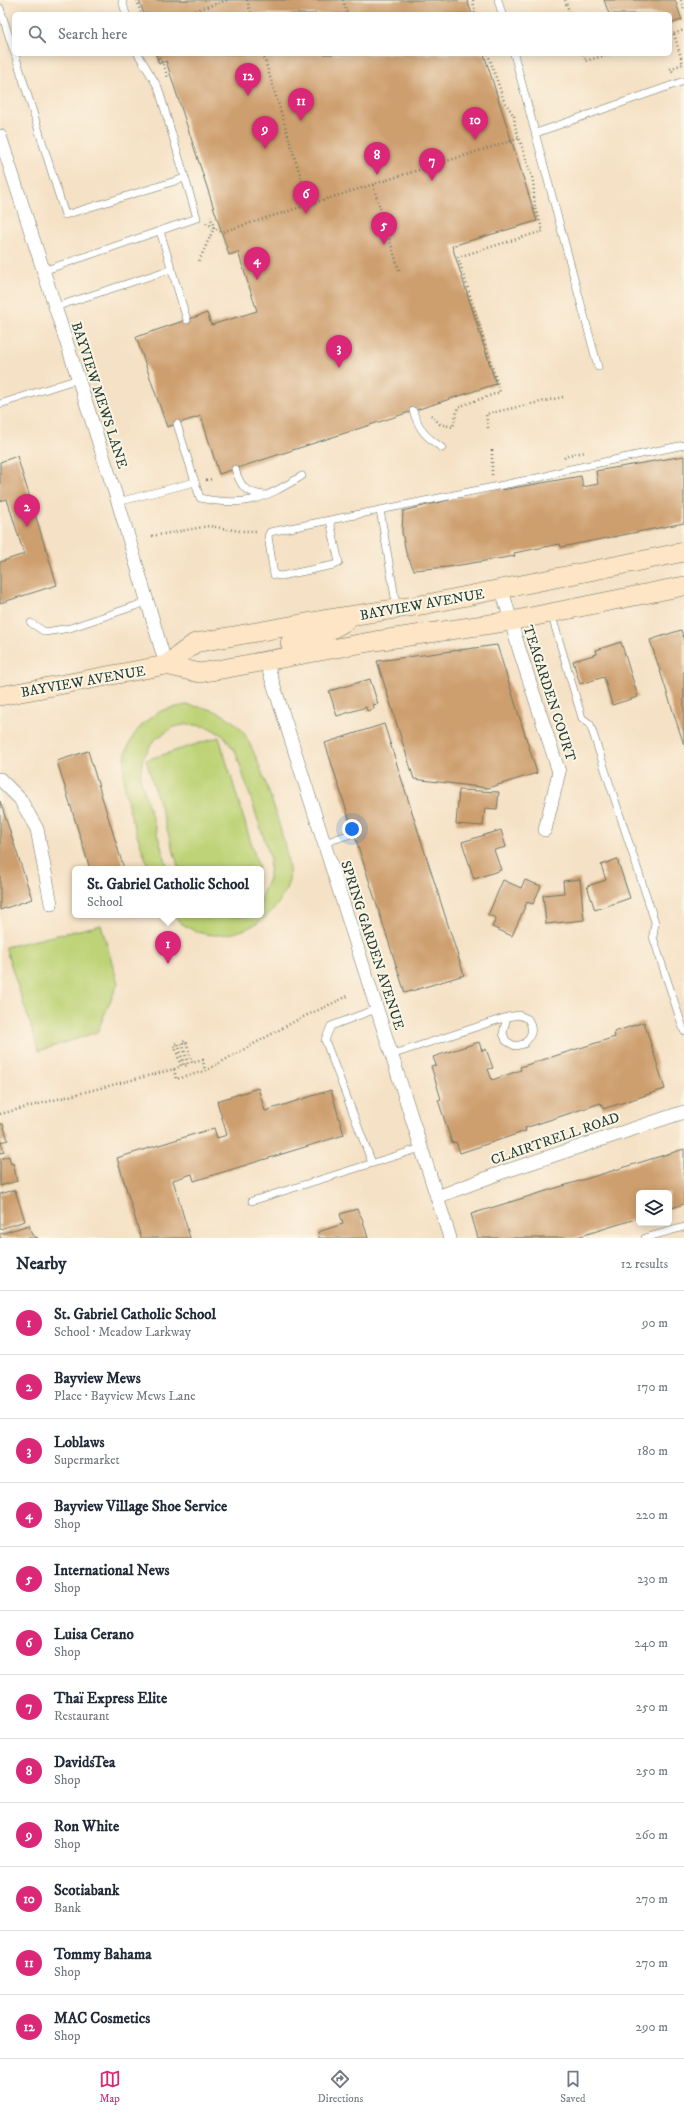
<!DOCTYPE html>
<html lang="en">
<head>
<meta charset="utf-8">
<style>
  body { margin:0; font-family:"IM FELL DW Pica",serif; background:#f2f2f3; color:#1f2937 }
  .controls { position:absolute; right:12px; bottom:12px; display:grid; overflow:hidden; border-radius:6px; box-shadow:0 2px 10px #0003 }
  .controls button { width:36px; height:36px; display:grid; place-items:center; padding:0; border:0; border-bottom:1px solid #e0e1e3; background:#fff; color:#1f2937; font:20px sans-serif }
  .you { position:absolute; left:352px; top:829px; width:14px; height:14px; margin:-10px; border:3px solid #fff; border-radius:50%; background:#1a73e8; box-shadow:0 0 0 6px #1a73e833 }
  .badge { display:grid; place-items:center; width:26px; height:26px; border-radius:50%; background:#db2777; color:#fff; font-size:13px; font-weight:700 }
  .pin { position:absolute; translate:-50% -33px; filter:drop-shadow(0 1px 2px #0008) }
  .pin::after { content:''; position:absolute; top:21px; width:14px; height:12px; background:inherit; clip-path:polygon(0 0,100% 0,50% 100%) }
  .popup { position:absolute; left:72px; top:866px; width:192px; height:52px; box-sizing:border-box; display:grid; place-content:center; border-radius:6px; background:#fff; filter:drop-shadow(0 1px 3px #0005); font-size:13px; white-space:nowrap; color:#747a83 }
  .popup b { font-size:15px; color:#1f2937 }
  .popup::after { content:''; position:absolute; left:50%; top:100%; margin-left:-8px; border:8px solid transparent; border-top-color:#fff }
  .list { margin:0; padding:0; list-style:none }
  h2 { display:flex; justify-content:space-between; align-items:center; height:52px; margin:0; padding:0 16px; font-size:17px }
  h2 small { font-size:13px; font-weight:400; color:#747a83 }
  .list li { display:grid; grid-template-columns:26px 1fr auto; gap:12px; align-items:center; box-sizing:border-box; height:64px; padding:0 16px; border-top:1px solid #e0e1e3 }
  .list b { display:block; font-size:15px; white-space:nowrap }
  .list p { margin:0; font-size:13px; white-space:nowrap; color:#747a83 }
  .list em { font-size:13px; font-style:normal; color:#747a83 }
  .icon { flex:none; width:22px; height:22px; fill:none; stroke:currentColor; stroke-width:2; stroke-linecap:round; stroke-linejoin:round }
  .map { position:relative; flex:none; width:684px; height:1238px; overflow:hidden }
  .search { position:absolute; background:#fff; box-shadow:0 2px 10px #0003; left:12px; right:12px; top:12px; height:44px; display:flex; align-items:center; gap:10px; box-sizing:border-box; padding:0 14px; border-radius:6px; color:#747a83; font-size:15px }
  .sheet { height:820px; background:#fff }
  nav { display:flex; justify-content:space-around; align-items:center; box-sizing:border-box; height:56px; border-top:1px solid #e0e1e3; background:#fff; font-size:11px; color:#747a83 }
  nav a { display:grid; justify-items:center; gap:2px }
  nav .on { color:#db2777 }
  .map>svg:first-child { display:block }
</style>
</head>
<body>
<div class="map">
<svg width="684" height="1238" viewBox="0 0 684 1238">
  <rect width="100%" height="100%" fill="#fcf5e5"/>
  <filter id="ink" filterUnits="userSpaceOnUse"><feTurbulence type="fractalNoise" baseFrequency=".025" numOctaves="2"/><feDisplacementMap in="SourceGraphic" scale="8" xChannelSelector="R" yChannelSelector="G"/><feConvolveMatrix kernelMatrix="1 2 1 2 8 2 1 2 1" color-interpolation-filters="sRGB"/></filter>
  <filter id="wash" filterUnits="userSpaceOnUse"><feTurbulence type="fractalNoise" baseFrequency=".012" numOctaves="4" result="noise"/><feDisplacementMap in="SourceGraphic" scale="16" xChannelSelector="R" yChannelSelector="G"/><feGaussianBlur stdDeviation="0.9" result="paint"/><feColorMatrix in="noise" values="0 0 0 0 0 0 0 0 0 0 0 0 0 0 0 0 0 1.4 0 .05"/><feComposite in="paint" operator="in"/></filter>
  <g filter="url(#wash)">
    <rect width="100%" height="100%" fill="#f5e1c5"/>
    <!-- green -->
    <g fill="#bed377" stroke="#6e8856">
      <path d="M186 705C208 708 224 711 240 728 256 744 293 857 289 879 280 923 222 951 184 925 180 923 176 918 172 915H207L215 917 261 915V897L269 878 270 857 236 753 224 736 208 727 188 724 174 727 154 740 143 758 140 778 168 869H149C132 817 97 749 159 712 167 708 178 707 186 705Z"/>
      <path d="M219 737 259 869H179L146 760Z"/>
      <path d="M101 925 118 983 97 1032 39 1051 5 947Z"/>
    </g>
    <g id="blocks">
      <!-- building -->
      <g fill="#ce9f6e">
        <path d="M139 0H467L472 14H144Z"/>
        <path d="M604 0H675L682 20 670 24V14H609Z"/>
        <path d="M156 54H484L537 221 452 246 496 384 219 474 201 416 167 427 136 337 207 313 211 325 257 311 238 252 229 255 166 61 159 64Z"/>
        <path d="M17 456 57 585 0 603V562L24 554 7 499 0 501V462Z"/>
        <path d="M684 456V523L561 547 560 544 514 553 515 556 448 567 414 570 406 553 402 532 403 511 502 487V490L581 476 583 487 598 484 596 471Z"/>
        <path d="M681 630 684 639V745L650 640Z"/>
        <path d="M621 642 638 697 612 705 604 677 580 684 573 661 597 654 596 650Z"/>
        <path d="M497 645 537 773 488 788 414 779 377 661Z"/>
        <path d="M370 679 378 704 373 705 374 709 367 711 366 707 337 716 329 691Z"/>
        <path d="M384 724 464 975 405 993 325 743Z"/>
        <path d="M88 751 124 869H90L57 761Z"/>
        <path d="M459 790 499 792 497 809 485 808 483 826 456 824Z"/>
        <path d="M0 801 32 899 0 910Z"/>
        <path d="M501 830 506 847 494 850 501 870 474 879 462 842Z"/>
        <path d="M617 859 630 898 595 910 587 886 606 880 601 865Z"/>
        <path d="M580 879 584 920 546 924 543 895 564 893 563 881Z"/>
        <path d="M503 880 521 888 525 880 541 886 533 904 527 902 512 936 492 927 496 918 488 915Z"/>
        <path d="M644 1022 665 1089 603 1109 601 1103 525 1128 526 1131 460 1153 456 1142 452 1143 438 1100 441 1099 431 1066 436 1065 433 1057 479 1042 482 1051 486 1049 493 1068 488 1069 492 1080 521 1070 520 1067 615 1037 614 1032Z"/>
        <path d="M258 1088 265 1111 331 1090 344 1135 194 1181 192 1174 173 1180 190 1238H141L117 1158 214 1128 217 1138 227 1135 217 1101Z"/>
        <path d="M0 1124H3L8 1140 1 1142 4 1152 0 1153Z"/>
        <path d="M684 1149V1204L669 1209V1193H639V1218L574 1238H478L471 1214Z"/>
        <path d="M9 1156 11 1164 13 1163 17 1181 0 1186V1159Z"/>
        <path d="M15 1190 25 1221 0 1229V1194Z"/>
        <path d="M357 1209 362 1218 368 1238H319L318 1232 343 1224 340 1214Z"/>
        <path d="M29 1225 32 1235 38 1238H0V1234Z"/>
      </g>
    </g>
  </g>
  <g filter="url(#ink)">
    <use href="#blocks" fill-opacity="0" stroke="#6a7667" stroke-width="1"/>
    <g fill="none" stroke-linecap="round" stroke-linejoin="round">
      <defs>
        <g id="lane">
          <path d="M122 0 126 14"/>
          <path d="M498 0 502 14"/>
          <path d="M0 8 14 52"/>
          <path d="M15 54 65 215 185 178"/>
          <path d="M514 54 598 367"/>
          <path d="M536 133 684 81"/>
          <path d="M160 231 187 320"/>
          <path d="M43 271 197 218 158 87 138 54"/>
          <path d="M55 307 172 269"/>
          <path d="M0 404 78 379"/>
          <path d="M413 411C420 431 425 436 442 448"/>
          <path d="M177 424 200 498C246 508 263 499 302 476"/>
          <path d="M235 469C241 488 246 493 265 495"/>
          <path d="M118 502 195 482"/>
          <path d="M380 510 542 477 566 470 684 445"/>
          <path d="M330 521 339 563 334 565 281 576 274 575 268 536 270 532 380 510 397 609"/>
          <path d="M551 613 582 718 590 724 655 922 653 937 684 1031"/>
          <path d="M31 623 45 632 70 628 147 602"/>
          <path d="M324 843 354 833"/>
          <path d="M391 1055 507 1017 519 1015 528 1019C534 1030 532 1035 524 1044L515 1046 506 1041 503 1033 507 1017"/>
          <path d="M372 1163 325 1040 331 1026 376 1009"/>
          <path d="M252 1201 421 1148"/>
          <path d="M645 1238 684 1227"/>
        </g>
        <g id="street">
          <path d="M0 136 118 502 166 665"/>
          <path d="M502 590 519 649 559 772 545 830"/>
          <path d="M266 661 450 1238"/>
          <path d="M0 779 20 799 37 829 51 904"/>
          <path d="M437 1197 503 1172 684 1112"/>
        </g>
        <g id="secondary">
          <path d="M290 643 314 639 346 621"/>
          <path d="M166 665 195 643 323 620 427 604 684 552"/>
          <path d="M0 696 166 665 200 673 375 641 511 621 684 586"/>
        </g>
      </defs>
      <!-- lane casing -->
      <use href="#lane" stroke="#6a7667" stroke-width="8"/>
      <!-- street casing -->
      <use href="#street" stroke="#6a7667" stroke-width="14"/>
      <!-- secondary casing -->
      <use href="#secondary" stroke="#6a7667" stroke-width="20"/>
      <!-- path -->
      <g stroke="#6a7667" stroke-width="2.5" stroke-dasharray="1 3" stroke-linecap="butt">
        <path d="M137 0 141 14"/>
        <path d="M247 0 251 14"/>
        <path d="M343 0 347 13"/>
        <path d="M473 0 475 14"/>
        <path d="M565 0 570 14"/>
        <path d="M681 0 684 9"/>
        <path d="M184 14 228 0"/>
        <path d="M674 34 683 64 670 69 674 73"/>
        <path d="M670 35 684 30"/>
        <path d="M157 54 164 66 168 78"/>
        <path d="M263 54 309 204"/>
        <path d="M583 54 585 61 610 54"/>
        <path d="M373 185 399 270"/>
        <path d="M206 223 222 232 520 138"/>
        <path d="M199 261 214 228 210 215"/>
        <path d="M431 415 440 424 453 427 458 407 500 392 458 257 543 231 535 208 533 180 515 126 514 116 504 101 488 54"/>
        <path d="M488 428 486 414 563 397"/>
        <path d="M492 450V475"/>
        <path d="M564 458 568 455 586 452"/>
        <path d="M206 480 213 479"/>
        <path d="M152 536 209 526 240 531H258"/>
        <path d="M174 1069 181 1066 174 1044 178 1043 184 1066 188 1065 182 1042 186 1041 192 1063 203 1060 205 1071"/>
        <path d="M0 1114 174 1069 176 1079 205 1071 297 1020 350 995"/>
      </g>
      <!-- lane -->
      <use href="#lane" stroke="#fff" stroke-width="7"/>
      <!-- street -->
      <use href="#street" stroke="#fff" stroke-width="13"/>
      <!-- secondary -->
      <use href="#secondary" stroke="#fde5c5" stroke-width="19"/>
    </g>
  </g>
  <g text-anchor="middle" stroke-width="4" stroke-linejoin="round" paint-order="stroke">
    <!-- street labels -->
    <g font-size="14" fill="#1f3d34" stroke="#fcf5e5">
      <text transform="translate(100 395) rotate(72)" y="5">BAYVIEW MEWS LANE</text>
      <text transform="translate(422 604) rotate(-10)" y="5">BAYVIEW AVENUE</text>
      <text transform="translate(83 681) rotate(-10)" y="5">BAYVIEW AVENUE</text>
      <text transform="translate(550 693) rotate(72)" y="5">TEAGARDEN COURT</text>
      <text transform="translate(373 945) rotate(72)" y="5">SPRING GARDEN AVENUE</text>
      <text transform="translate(555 1138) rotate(-19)" y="5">CLAIRTRELL ROAD</text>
    </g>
  </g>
</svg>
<div class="controls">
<button><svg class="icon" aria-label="layers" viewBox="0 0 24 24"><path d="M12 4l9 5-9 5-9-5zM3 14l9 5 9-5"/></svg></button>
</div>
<div class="you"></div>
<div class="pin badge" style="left:168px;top:964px">1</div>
<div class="popup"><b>St. Gabriel Catholic School</b>School</div>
<div class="pin badge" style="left:27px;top:527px">2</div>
<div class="pin badge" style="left:339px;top:368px">3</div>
<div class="pin badge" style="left:257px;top:280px">4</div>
<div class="pin badge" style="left:384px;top:245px">5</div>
<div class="pin badge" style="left:306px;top:214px">6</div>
<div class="pin badge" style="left:432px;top:181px">7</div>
<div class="pin badge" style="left:377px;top:175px">8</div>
<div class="pin badge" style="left:265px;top:149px">9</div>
<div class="pin badge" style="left:475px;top:140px">10</div>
<div class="pin badge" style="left:301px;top:121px">11</div>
<div class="pin badge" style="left:248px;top:96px">12</div>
<div class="search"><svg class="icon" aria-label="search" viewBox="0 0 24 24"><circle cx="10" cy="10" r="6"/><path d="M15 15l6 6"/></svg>Search here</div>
</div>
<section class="sheet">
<h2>Nearby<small>12 results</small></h2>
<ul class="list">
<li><span class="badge">1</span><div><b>St. Gabriel Catholic School</b><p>School · Meadow Larkway</p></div><em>90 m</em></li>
<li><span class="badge">2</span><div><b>Bayview Mews</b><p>Place · Bayview Mews Lane</p></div><em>170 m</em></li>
<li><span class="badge">3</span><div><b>Loblaws</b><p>Supermarket</p></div><em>180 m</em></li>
<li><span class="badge">4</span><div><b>Bayview Village Shoe Service</b><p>Shop</p></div><em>220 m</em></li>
<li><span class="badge">5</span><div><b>International News</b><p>Shop</p></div><em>230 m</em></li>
<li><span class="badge">6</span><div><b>Luisa Cerano</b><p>Shop</p></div><em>240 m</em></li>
<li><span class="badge">7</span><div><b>Thaï Express Elite</b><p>Restaurant</p></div><em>250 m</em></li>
<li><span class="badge">8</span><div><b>DavidsTea</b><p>Shop</p></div><em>250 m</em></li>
<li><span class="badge">9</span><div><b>Ron White</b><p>Shop</p></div><em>260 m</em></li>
<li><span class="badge">10</span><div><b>Scotiabank</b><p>Bank</p></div><em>270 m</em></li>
<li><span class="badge">11</span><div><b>Tommy Bahama</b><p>Shop</p></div><em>270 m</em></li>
<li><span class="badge">12</span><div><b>MAC Cosmetics</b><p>Shop</p></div><em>290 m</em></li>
</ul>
</section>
<nav>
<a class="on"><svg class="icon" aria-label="map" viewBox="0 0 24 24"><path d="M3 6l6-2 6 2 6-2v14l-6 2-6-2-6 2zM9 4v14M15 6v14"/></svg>Map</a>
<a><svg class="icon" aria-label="directions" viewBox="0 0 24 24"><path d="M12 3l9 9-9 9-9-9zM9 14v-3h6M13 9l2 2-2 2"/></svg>Directions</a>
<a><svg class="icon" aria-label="saved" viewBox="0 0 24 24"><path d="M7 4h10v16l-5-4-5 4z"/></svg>Saved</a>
</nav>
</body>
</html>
